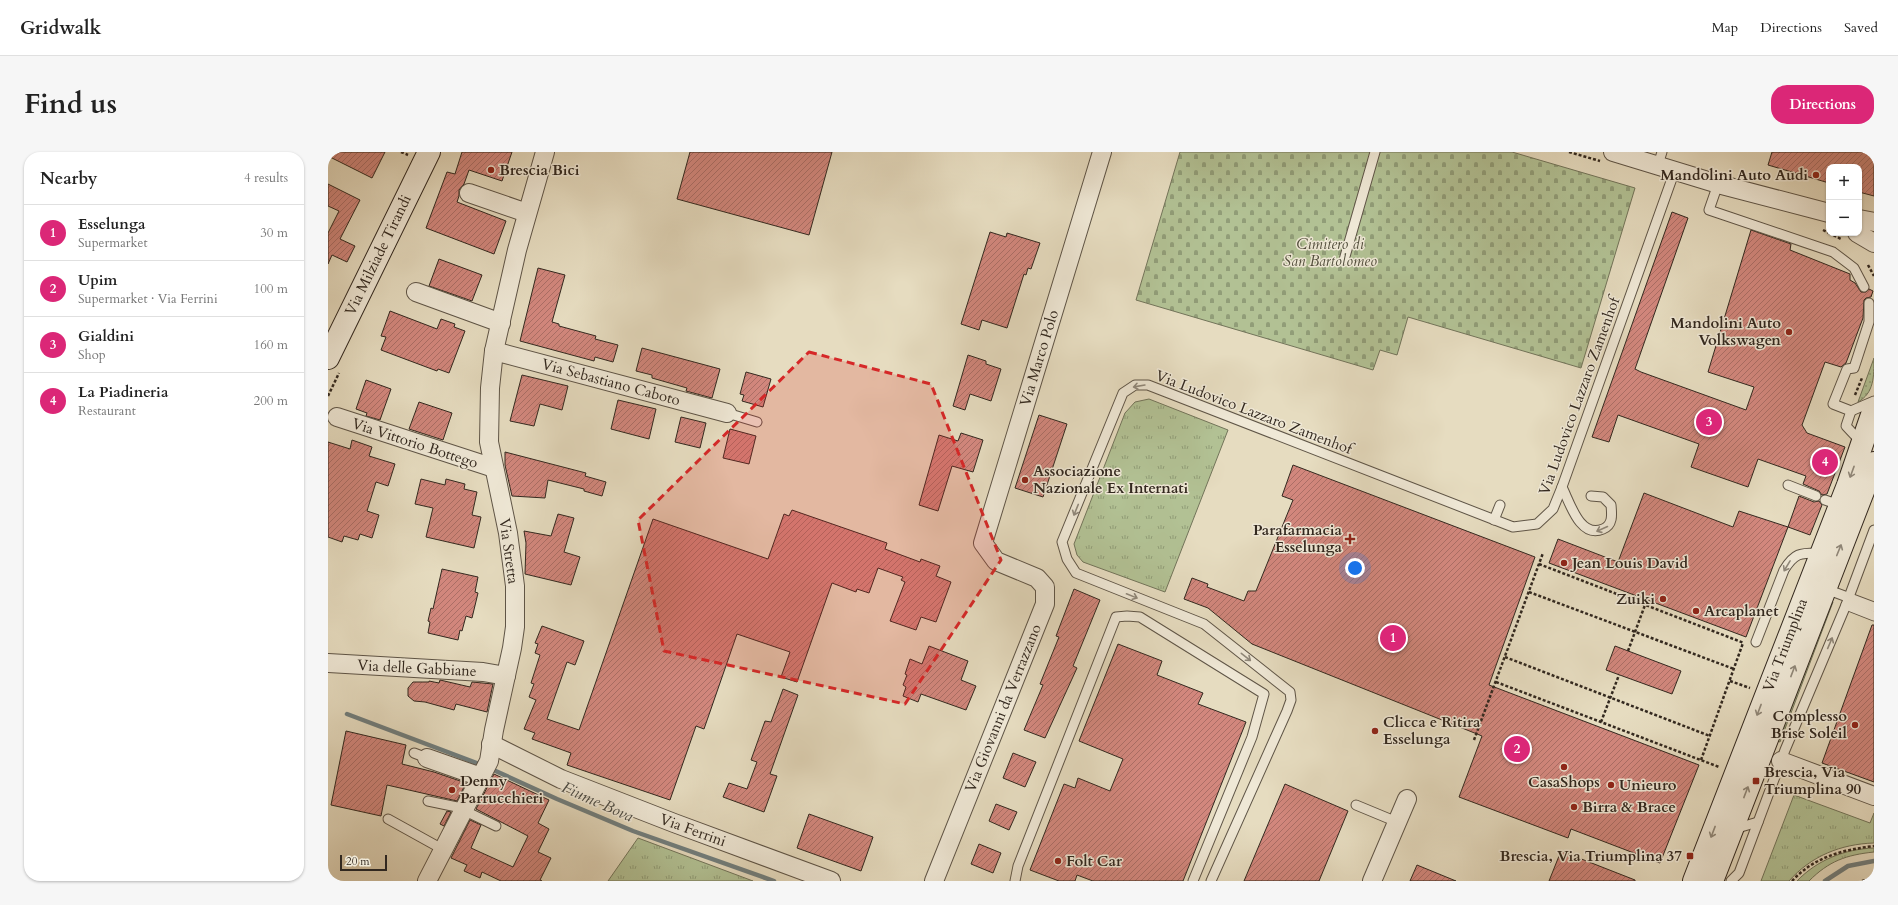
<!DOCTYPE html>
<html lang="en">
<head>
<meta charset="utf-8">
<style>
  body { margin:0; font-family:Cardo,serif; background:#f6f6f6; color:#222 }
  .controls { position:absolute; right:12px; top:12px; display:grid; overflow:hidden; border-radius:8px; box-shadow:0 1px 3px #0004 }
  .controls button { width:36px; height:36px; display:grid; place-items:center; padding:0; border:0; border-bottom:1px solid #e0e0e0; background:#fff; color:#222; font:20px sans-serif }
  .scale { position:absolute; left:12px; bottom:10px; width:47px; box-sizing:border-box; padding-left:4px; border:2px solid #32281f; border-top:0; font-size:11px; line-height:14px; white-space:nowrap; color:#32281f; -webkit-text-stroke:3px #efe8d6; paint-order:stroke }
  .you { position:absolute; left:1027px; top:416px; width:14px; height:14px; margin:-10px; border:3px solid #fff; border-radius:50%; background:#1a73e8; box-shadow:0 0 0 6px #1a73e833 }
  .badge { display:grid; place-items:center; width:26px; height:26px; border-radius:50%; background:#db2777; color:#fff; font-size:13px; font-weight:700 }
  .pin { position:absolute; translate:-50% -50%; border:2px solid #fff; box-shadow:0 1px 4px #0006 }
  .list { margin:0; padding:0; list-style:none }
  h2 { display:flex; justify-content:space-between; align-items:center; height:52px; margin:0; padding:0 16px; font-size:17px }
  h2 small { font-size:13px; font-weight:400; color:#767676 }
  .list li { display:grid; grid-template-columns:26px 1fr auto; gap:12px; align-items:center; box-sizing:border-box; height:56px; padding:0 16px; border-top:1px solid #e0e0e0 }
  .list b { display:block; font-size:15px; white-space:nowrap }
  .list p { margin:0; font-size:13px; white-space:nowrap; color:#767676 }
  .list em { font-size:13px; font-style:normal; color:#767676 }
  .map { position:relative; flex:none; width:1546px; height:729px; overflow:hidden; border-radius:16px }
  header { display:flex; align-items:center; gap:24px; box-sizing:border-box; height:56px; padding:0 20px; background:#fff; border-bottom:1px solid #e0e0e0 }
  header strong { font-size:19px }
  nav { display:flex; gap:22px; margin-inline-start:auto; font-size:14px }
  .intro { display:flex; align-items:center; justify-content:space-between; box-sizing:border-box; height:96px; padding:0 24px }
  h1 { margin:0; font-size:28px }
  .button { padding:10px 18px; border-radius:16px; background:#db2777; color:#fff; font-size:14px; font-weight:700 }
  main { display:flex; gap:24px; padding:0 24px }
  aside { flex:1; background:#fff; border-radius:16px; box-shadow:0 1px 3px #0004 }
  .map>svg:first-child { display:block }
</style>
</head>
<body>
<header>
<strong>Gridwalk</strong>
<nav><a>Map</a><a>Directions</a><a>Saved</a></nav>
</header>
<div class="intro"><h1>Find us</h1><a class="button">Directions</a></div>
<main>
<aside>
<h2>Nearby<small>4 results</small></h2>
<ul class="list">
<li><span class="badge">1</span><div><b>Esselunga</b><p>Supermarket</p></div><em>30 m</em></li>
<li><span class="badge">2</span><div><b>Upim</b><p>Supermarket · Via Ferrini</p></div><em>100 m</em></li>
<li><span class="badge">3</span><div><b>Gialdini</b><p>Shop</p></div><em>160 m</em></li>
<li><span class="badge">4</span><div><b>La Piadineria</b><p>Restaurant</p></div><em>200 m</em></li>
</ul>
</aside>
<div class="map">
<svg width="1546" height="729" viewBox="0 0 1546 729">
  <defs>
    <pattern id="grass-tufts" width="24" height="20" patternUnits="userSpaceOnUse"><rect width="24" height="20" fill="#b2c194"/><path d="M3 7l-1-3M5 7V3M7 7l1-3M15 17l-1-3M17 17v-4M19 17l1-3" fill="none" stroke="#919d78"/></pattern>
    <pattern id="cemetery-stones" width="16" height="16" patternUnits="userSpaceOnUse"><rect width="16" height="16" fill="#b2c194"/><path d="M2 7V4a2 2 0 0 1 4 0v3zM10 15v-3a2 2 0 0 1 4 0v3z" fill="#919d78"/></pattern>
    <pattern id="garden-dots" width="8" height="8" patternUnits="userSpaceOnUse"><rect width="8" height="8" fill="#b2c194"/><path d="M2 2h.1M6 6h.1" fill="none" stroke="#919d78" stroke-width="1.8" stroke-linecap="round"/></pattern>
    <pattern id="building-hatch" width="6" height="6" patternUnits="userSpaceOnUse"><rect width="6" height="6" fill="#d2877d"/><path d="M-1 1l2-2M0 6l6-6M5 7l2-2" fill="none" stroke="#ab6e66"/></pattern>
  </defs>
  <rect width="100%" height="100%" fill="#e6dcc0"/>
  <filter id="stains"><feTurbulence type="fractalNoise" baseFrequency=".005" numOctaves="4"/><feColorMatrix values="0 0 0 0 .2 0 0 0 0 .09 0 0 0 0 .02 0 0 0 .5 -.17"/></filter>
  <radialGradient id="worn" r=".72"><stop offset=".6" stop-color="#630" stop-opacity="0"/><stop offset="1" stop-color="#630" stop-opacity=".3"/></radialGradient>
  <!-- grass -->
  <g fill="url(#grass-tufts)" stroke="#72745a">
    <path d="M821 247 900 278 837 440 755 410 749 403 746 392 797 261 807 250Z"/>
    <path d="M1504 449 1505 450 1452 590 1446 588Z"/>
    <path d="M1466 643 1542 671 1546 661V691C1513 692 1483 704 1461 729H1433Z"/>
    <path d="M310 686 425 729H280Z"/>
    <path d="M1546 696V700C1518 703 1501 709 1481 729H1469C1489 708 1517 697 1546 696Z"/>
  </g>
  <!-- cemetery -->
  <path fill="url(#cemetery-stones)" stroke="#72745a" d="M852 0H1184L1307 36 1253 216 1080 165 1069 203 1052 198 1045 218 808 148Z"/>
  <!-- garden -->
  <path fill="url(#garden-dots)" stroke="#72745a" d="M1546 206C1546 225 1546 241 1530 250Z"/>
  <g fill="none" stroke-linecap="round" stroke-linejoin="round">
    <!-- stream -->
    <g stroke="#727f7e" stroke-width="4.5">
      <path d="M19 562 154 613"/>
      <path d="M161 616 229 647 305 679 446 729"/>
      <path d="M1497 729 1520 714 1546 709"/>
    </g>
  </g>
  <!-- building -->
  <g fill="url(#building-hatch)" stroke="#32281f">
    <path d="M0 0H57L44 26 0 4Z"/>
    <path d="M134 0H184L174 29 141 18 136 32 131 38V44L129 50 178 69 166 102 98 76 119 20 127 22Z"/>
    <path d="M362 0H504L481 83 349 47Z"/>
    <path d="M1444 0H1546V44L1531 40V15H1501V31L1440 13Z"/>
    <path d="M0 32 32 48 12 87 27 94 19 110 4 103 0 112V81L11 59 0 54Z"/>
    <path d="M1344 60 1360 66 1307 217 1313 220 1418 258 1426 235 1380 220 1423 78 1463 92 1462 98 1522 122V128L1527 131 1533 140H1538L1541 137 1545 139 1543 145 1538 146 1536 148 1535 166 1518 211 1513 215 1497 210 1474 273 1479 281 1517 295 1499 342 1494 343 1491 339 1475 332 1478 324 1430 307 1420 335 1363 315 1371 292 1290 263 1281 290 1264 285Z"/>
    <path d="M662 80 678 85 679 81 712 91 703 117 700 116 698 123 696 122 679 176 654 168 651 178 633 172Z"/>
    <path d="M111 107 154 123 144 149 101 134Z"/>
    <path d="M210 116 237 123 224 170 231 172V174L268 184 267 187 290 193 285 210 267 205 266 209 192 189Z"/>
    <path d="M62 159 109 177 113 167 127 172 126 175 137 179 121 221 110 217 109 219 53 198 58 185 53 184Z"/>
    <path d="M314 196 392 217 384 246 358 239 359 236 324 226V223L308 219Z"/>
    <path d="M640 203 658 209V212L673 217 663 249 642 242 637 258 625 254Z"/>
    <path d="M418 220 443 227 435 255 414 249 416 243 412 242Z"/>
    <path d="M194 223 240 234 234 258 212 252 206 274 182 269Z"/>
    <path d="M38 228 63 237 52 268 38 264 39 261 28 257Z"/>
    <path d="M290 248 328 257 321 287 283 277Z"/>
    <path d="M91 250 124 261 115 288 81 277Z"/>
    <path d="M711 263 739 272 715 345 687 336Z"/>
    <path d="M353 265 378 271 372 296 347 290Z"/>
    <path d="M402 277 428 284 421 312 395 306Z"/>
    <path d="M633 281 655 288 645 320 624 314 610 359 591 353 611 283 630 289Z"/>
    <path d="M24 288 44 295 41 304 67 312 60 334 48 330 39 359 51 363 44 386 32 382 30 388 16 384 14 390 0 385V290L22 297Z"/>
    <path d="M177 300 258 321 257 324 278 330 274 344 256 339V337L220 328 217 346 184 344 177 313Z"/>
    <path d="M965 313 1207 405 1161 533 1371 613 1332 711 1243 677 1240 686 1131 645 1154 584 924 492 880 456 856 447 864 426 880 432 879 435 916 449 920 439H928L965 348 954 344Z"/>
    <path d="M93 327 117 333 118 327 137 332 136 337 149 340 144 363 153 365 146 396 98 385 105 356 87 352Z"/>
    <path d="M1316 341 1405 375 1411 359 1460 375 1418 485 1221 411 1230 387 1290 410Z"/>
    <path d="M1471 344 1486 350 1491 349 1494 353 1482 383 1460 375Z"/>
    <path d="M464 358 559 391 557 397 592 410 593 407 612 414 608 424 623 430 608 470 593 465 588 478 562 469 577 430 573 428 575 425 550 416 541 441 529 437 528 440 504 431 469 530 453 525 462 500 409 482 376 577 368 574 342 648 239 613 243 601 204 587 207 581 196 577 208 548 201 545 206 532 203 531 212 503 207 501 210 492 207 491 214 474 256 489 247 513 239 510 219 567 251 578 325 367 440 407 456 362 461 364Z"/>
    <path d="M230 362 246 366 236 400 252 405 243 433 197 422 198 391 196 379 223 384Z"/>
    <path d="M114 417 150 425 147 440 150 441 144 466 138 464 134 479 132 478 130 488 100 481 102 470 100 469 103 456 105 457Z"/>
    <path d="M746 437 772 448 745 514 749 516 717 586 696 578 715 533 712 532 731 485 728 484Z"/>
    <path d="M1544 473H1546V630L1494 611Z"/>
    <path d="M790 492 834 509 829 523 875 541 870 552 918 570 855 729H765L749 723 747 729H731L702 718 736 632 747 636 750 626 782 639 795 607 751 589Z"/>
    <path d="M601 494 640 509 633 528 648 534 638 558 593 542 590 550 575 544 578 535 575 533 579 523 577 522 582 507 594 512Z"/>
    <path d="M1287 494 1353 519 1344 542 1278 518Z"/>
    <path d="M112 528 142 535 144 530 165 532 159 560 128 552 126 558 97 550 86 549 80 544V536L85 530H101V529L111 531Z"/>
    <path d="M455 537 470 543 442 622 449 624 436 660 395 645 401 631 419 637 429 610 423 608 437 569 443 570Z"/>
    <path d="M18 579 78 593 74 612 106 620 138 631 129 649 59 633 53 664 3 653Z"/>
    <path d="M685 601 708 610 697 635 675 626Z"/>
    <path d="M166 622 221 648 210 671 221 677 210 700 223 706 212 728 214 729H173L154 720 152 726 136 719 139 713 123 706 142 668 153 673 143 696 185 715 200 684 148 657Z"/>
    <path d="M957 632 1020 659 991 729H916Z"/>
    <path d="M668 652 689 660 681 678 661 669Z"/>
    <path d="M119 659 123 660 116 674 112 672Z"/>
    <path d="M481 662 545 685 533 719 469 696Z"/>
    <path d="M651 692 673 701 665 721 643 712Z"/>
    <path d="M1233 699 1307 728V729H1221Z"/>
    <path d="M1089 713 1128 729H1082Z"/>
  </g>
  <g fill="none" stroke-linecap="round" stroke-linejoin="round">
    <defs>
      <g id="lane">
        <path d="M1330 13 1334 0"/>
        <path d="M1390 32 1381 58 1505 100 1526 116 1536 135"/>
        <path d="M1016 108 1047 0"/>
        <path d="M1541 151V170L1526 216 1519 217 1505 252 1523 259 1546 249"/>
        <path d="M1523 259 1518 274 1534 291"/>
        <path d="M399 261 429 270"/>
        <path d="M1460 333 1488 344"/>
        <path d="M1234 335C1242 351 1252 387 1275 377 1285 373 1284 363 1283 353L1275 345 1263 344"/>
        <path d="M1497 348 1511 353"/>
        <path d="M1166 368 1172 353"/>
        <path d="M1498 437 1546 455"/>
        <path d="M1518 453 1546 464"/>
        <path d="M1428 490 1456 418C1467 400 1473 401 1492 401"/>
        <path d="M86 601 99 606"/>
        <path d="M100 649 129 655 168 674"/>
        <path d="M1028 653 1069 670"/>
        <path d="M60 667 116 698"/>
        <path d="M1406 677 1430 670"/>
        <path d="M687 729 690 714 788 465 799 464 812 465 936 542 924 585 865 729"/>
        <path d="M883 729 959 559 963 548 962 540 876 472 748 421 739 407 734 390 795 241 807 233H820L1185 375 1209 372 1225 357 1234 335 1347 18"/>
        <path d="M1403 729 1411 721 1457 598 1518 453 1546 378"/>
      </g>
      <g id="street">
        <path d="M1285 0 1390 32 1501 61"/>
        <path d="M141 41 199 61"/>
        <path d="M1531 67 1546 70"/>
        <path d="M1529 81 1546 91"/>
        <path d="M88 140 173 171"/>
        <path d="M166 199 399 261"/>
        <path d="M9 265 166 316"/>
        <path d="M0 511 155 520 178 524"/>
        <path d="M163 592 233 627 346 671 503 729"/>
        <path d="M99 606 153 625"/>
        <path d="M1453 609 1546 644"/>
        <path d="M99 729 161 609 166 578 184 496 187 475V434L180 381 161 290 162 236 166 199 189 98 217 0"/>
        <path d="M606 729 717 452V435L709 426 668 409 655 391 774 0"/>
        <path d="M1044 729 1079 647"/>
      </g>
      <g id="secondary">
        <path d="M0 206 101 0"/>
        <path d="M1366 729 1520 333 1546 257"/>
        <path d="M1384 729 1546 311"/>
      </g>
    </defs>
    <!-- lane casing -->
    <use href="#lane" stroke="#5f5547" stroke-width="11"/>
    <!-- street casing -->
    <use href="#street" stroke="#5f5547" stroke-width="20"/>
    <!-- secondary casing -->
    <use href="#secondary" stroke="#32281f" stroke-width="24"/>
    <!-- path -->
    <g stroke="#32281f" stroke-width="2.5" stroke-dasharray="3 2" stroke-linecap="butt">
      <path d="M73 0 80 3"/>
      <path d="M1241 0 1272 9"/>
      <path d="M1495 78 1501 81"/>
      <path d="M1501 81 1513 87"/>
      <path d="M1540 113 1546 124"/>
      <path d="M1527 243 1534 226"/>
      <path d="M0 244 11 221"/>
      <path d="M1211 412 1416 491"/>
      <path d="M1201 440 1406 517"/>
      <path d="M1300 499 1317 453"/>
      <path d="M1177 505 1382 584"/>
      <path d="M1402 529 1422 536"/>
      <path d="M1168 530 1391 615"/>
      <path d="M1273 570 1291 523"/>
      <path d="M1146 588 1215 401"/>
      <path d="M1373 608 1415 491"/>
      <path d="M1464 729C1486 705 1514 698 1546 694"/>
      <path d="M1534 729 1546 726"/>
    </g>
    <!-- lane -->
    <use href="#lane" stroke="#efe8d6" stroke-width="9"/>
    <!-- street -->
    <use href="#street" stroke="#efe8d6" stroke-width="18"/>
    <!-- secondary -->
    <use href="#secondary" stroke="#efe8d6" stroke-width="22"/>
  </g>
  <!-- one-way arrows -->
  <defs><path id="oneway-shaft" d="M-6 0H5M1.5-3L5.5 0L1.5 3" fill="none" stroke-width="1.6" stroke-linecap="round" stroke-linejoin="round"/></defs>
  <g stroke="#90887a">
    <use href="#oneway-shaft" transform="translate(811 234) rotate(170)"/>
    <use href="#oneway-shaft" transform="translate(1524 320) rotate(110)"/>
    <use href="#oneway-shaft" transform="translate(748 358) rotate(112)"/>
    <use href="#oneway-shaft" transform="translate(1274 377) rotate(156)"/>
    <use href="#oneway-shaft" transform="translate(1511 398) rotate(-68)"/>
    <use href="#oneway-shaft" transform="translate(1459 414) rotate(121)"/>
    <use href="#oneway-shaft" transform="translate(804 444) rotate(22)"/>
    <use href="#oneway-shaft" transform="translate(1502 491) rotate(-67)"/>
    <use href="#oneway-shaft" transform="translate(918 505) rotate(38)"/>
    <use href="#oneway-shaft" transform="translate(1465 519) rotate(-69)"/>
    <use href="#oneway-shaft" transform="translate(1431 558) rotate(111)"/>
    <use href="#oneway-shaft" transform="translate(1418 640) rotate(-69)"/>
    <use href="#oneway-shaft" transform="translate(1385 680) rotate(111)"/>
  </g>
  <!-- marked area -->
  <path fill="#d62828" fill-opacity="0.2" stroke="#d62828" stroke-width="3" stroke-dasharray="8 5" stroke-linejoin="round" d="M481 200 603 232 673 408 577 552 336 499 310 368Z"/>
  <!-- markers -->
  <g fill="#8f2418" stroke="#efe8d6" stroke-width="1.5">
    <circle cx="163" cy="18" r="4"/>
    <circle cx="1488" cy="23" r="4"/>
    <circle cx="1461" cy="180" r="4"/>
    <circle cx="697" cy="328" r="4"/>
    <path d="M1020 381h4v4h4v4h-4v4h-4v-4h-4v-4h4z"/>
    <circle cx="1236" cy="411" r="4"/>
    <circle cx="1335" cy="447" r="4"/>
    <circle cx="1368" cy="459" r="4"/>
    <circle cx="1527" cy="573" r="4"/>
    <circle cx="1047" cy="579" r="4"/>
    <circle cx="1236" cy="615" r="4"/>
    <rect x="1424" y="625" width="8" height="8" rx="2"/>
    <circle cx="1283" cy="633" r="4"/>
    <circle cx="124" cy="638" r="4"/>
    <circle cx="1246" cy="655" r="4"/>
    <rect x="1358" y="700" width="8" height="8" rx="2"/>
    <circle cx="730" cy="709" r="4"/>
  </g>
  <g text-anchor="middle" stroke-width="3" stroke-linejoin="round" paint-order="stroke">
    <!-- poi labels -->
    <g font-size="15" font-weight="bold" fill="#32281f" stroke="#efe8d6" text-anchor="start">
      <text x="171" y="23">Brescia Bici</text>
      <text x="1480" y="28" text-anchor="end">Mandolini Auto Audi</text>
      <text x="1453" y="176" text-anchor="end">Mandolini Auto<tspan x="1453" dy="17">Volkswagen</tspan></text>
      <text x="705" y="324">Associazione<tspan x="705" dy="17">Nazionale Ex Internati</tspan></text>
      <text x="1014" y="383" text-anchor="end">Parafarmacia<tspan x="1014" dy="17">Esselunga</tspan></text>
      <text x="1244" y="416">Jean Louis David</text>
      <text x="1327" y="452" text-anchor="end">Zuiki</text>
      <text x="1376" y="464">Arcaplanet</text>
      <text x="1519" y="569" text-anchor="end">Complesso<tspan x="1519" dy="17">Brise Soleil</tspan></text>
      <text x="1055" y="575">Clicca e Ritira<tspan x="1055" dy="17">Esselunga</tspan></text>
      <text x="1436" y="625">Brescia, Via<tspan x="1436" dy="17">Triumplina 90</tspan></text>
      <text x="132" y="634">Denny<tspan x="132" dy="17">Parrucchieri</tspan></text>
      <text x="1236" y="635" text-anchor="middle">CasaShops</text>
      <text x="1291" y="638">Unieuro</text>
      <text x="1254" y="660">Birra &amp; Brace</text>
      <text x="1354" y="709" text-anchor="end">Brescia, Via Triumplina 37</text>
      <text x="738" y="714">Folt Car</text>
    </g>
    <!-- park labels -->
    <g font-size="15" font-style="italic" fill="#524e3c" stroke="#efe8d6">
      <text x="1002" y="97">Cimitero di<tspan x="1002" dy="17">San Bartolomeo</tspan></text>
    </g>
    <!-- street labels -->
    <g font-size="15" fill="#32281f" stroke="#efe8d6">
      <text transform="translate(50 103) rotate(-64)" y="5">Via Milziade Tirandi</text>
      <text transform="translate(711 206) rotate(-73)" y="5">Via Marco Polo</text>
      <text transform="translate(283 230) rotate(15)" y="5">Via Sebastiano Caboto</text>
      <text transform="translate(1251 244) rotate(-70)" y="5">Via Ludovico Lazzaro Zamenhof</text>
      <text transform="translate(926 260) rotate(21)" y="5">Via Ludovico Lazzaro Zamenhof</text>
      <text transform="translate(87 291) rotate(18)" y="5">Via Vittorio Bottego</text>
      <text transform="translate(181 399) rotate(82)" y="5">Via Stretta</text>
      <text transform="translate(1457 493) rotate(-69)" y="5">Via Triumplina</text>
      <text transform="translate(89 516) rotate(3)" y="5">Via delle Gabbiane</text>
      <text transform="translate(675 556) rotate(-68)" y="5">Via Giovanni da Verrazzano</text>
      <text transform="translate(365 678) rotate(20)" y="5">Via Ferrini</text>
    </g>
    <!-- water labels -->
    <g font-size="16" font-style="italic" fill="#4c4c46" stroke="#efe8d6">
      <text transform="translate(270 649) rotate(24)" y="6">Fiume Bova</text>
    </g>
  </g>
  <rect width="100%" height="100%" filter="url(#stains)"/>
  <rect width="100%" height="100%" fill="url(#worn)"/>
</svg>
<div class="controls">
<button>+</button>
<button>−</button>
</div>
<div class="scale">20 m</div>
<div class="you"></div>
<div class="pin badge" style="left:1065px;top:486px">1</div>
<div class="pin badge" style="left:1189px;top:597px">2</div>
<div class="pin badge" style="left:1381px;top:270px">3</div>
<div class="pin badge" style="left:1497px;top:310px">4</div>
</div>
</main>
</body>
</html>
